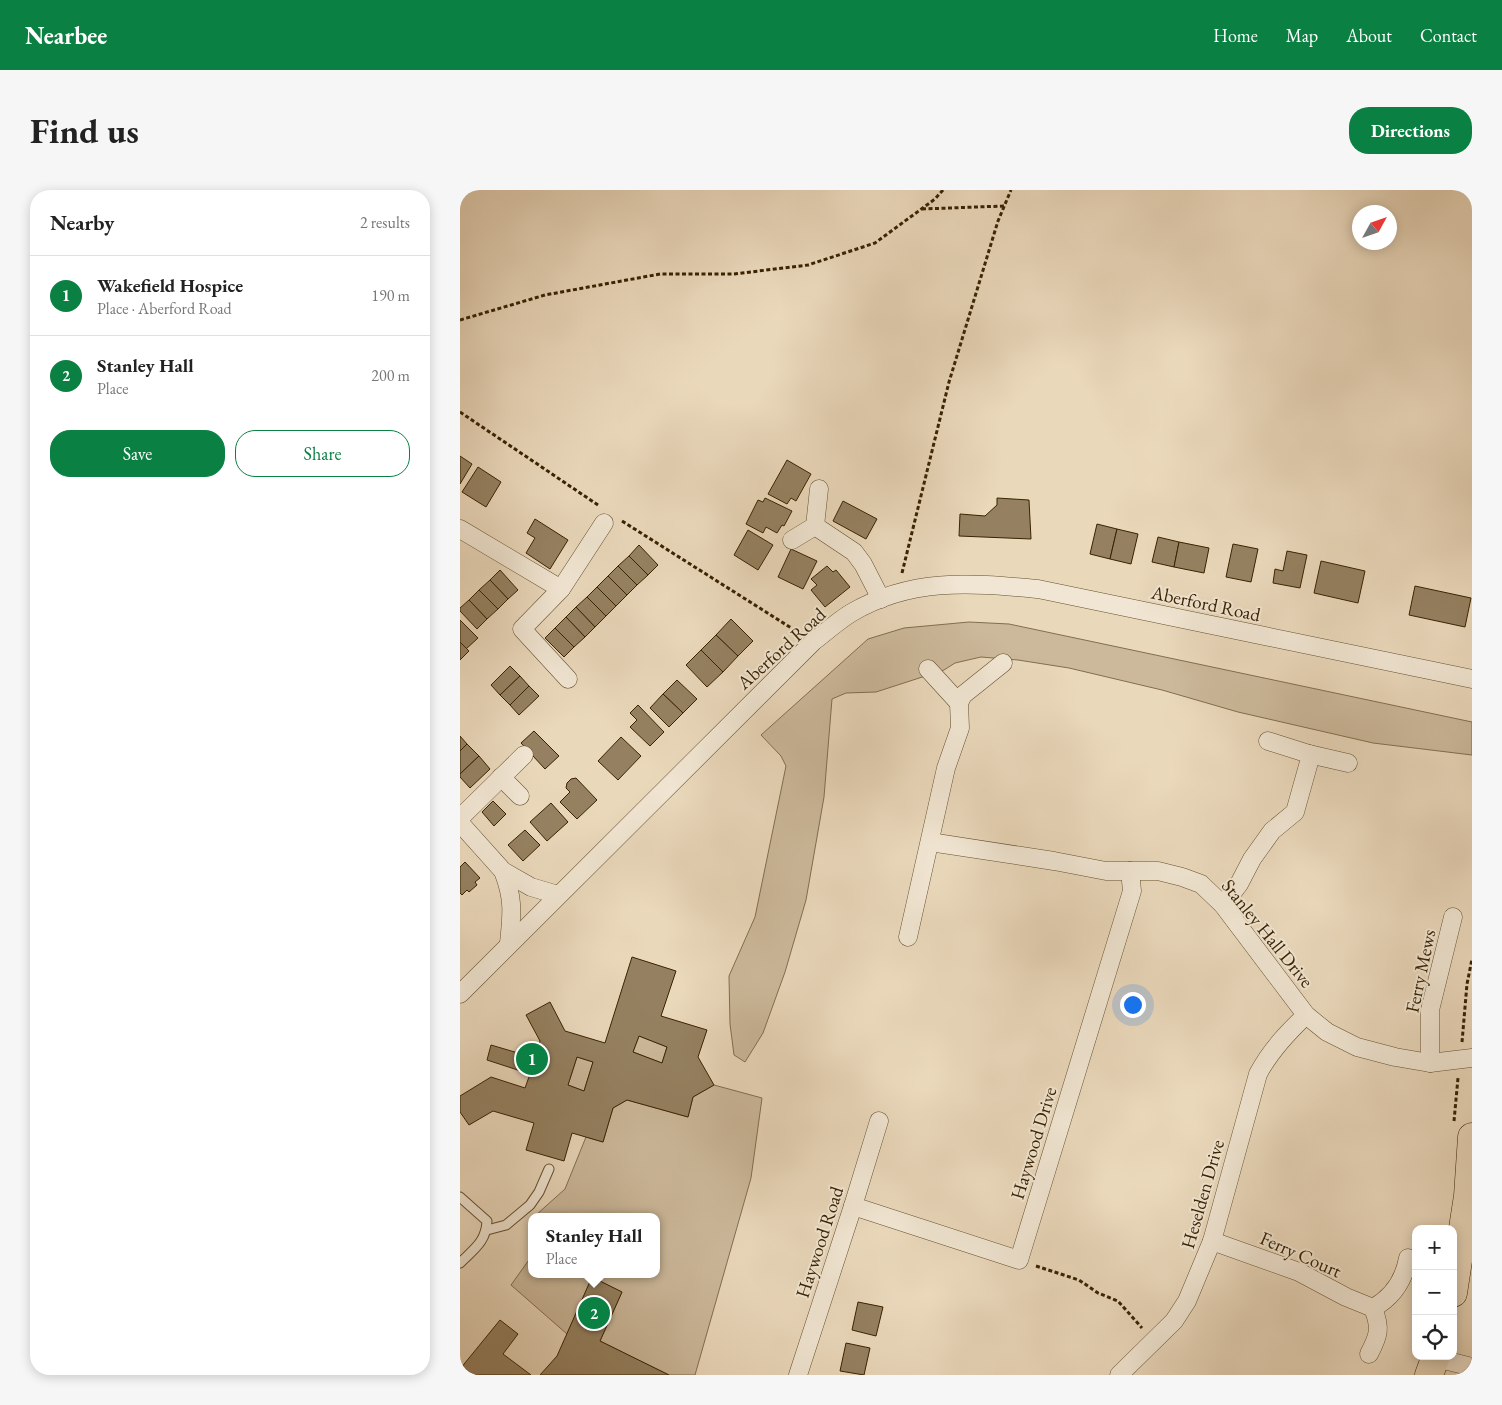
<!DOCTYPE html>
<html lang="en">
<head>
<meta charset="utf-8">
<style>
  body { margin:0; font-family:"EB Garamond",serif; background:#f6f6f6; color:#222 }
  .controls { position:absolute; right:15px; bottom:15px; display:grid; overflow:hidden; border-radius:10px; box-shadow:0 2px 12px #0003 }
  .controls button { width:45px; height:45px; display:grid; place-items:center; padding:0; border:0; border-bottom:1px solid #e0e0e0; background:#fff; color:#222; font:25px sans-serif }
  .compass { position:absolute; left:892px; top:15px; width:45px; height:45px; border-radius:50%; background:#fff; box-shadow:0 2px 12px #0003; rotate:50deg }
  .you { position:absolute; left:672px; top:814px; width:18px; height:18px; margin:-12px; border:4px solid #fff; border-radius:50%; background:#1a73e8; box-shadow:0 0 0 8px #1a73e833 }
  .badge { display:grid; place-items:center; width:32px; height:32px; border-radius:50%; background:#0b8043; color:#fff; font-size:16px; font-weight:700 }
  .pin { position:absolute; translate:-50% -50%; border:2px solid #fff; box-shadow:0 1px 5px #0006 }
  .popup { position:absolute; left:68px; top:1023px; width:132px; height:65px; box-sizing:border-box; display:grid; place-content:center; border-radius:10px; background:#fff; filter:drop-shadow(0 1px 4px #0005); font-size:16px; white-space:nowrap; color:#767676 }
  .popup b { font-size:19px; color:#222 }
  .popup::after { content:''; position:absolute; left:50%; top:100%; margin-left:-10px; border:10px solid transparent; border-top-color:#fff }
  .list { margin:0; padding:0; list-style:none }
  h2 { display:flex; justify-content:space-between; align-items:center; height:65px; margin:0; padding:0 20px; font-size:21px }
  h2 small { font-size:16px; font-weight:400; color:#767676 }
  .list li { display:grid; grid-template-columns:32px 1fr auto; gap:15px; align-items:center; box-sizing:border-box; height:80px; padding:0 20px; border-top:1px solid #e0e0e0 }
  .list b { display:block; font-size:19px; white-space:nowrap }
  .list p { margin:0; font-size:16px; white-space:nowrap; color:#767676 }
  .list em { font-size:16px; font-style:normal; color:#767676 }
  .actions { display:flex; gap:10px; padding:15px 20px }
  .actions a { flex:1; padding:11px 0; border:1px solid #0b8043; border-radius:20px; text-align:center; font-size:18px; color:#0b8043 }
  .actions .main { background:#0b8043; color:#fff }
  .icon { flex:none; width:28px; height:28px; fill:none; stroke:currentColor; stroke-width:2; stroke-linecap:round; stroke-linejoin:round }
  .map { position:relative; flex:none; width:1012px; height:1185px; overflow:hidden; border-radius:20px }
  header { display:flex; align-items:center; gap:30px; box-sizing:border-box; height:70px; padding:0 25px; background:#0b8043; color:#fff }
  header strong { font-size:24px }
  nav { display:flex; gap:28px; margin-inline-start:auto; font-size:18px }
  .intro { display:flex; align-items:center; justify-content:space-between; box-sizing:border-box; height:120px; padding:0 30px }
  h1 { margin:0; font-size:35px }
  .button { padding:12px 22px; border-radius:20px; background:#0b8043; color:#fff; font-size:18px; font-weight:700 }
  main { display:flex; gap:30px; padding:0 30px }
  aside { flex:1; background:#fff; border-radius:20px; box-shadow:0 2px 12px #0003 }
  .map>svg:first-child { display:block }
</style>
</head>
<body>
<header>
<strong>Nearbee</strong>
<nav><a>Home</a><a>Map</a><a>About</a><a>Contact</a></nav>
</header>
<div class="intro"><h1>Find us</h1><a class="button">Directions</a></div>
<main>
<aside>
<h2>Nearby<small>2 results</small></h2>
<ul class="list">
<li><span class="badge">1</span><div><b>Wakefield Hospice</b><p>Place · Aberford Road</p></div><em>190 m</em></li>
<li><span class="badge">2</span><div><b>Stanley Hall</b><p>Place</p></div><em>200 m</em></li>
</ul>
<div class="actions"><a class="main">Save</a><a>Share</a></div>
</aside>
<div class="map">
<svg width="1012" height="1185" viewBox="0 0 1012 1185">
  <rect width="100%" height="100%" fill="#ead8bb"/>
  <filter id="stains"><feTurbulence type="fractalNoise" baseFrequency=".004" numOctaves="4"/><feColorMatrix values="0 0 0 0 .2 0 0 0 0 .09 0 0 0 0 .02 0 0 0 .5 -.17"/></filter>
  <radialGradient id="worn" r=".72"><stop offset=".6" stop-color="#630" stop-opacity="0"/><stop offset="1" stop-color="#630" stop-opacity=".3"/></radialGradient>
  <!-- green -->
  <g fill="#ccb99b" stroke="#826e4e">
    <path d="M509 432 549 434 1012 532V565L913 553 778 522 702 500 609 478 558 470 521 467 495 473 484 480 416 502 386 503 372 509 364 607 346 710 325 782 303 843 285 872 274 865 270 834 269 786 295 727 326 576 321 566 301 545 408 449 444 438Z"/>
    <path d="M179 846 207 857 202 873 173 862Z"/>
    <path d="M117 867 133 872 124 901 108 895Z"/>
    <path d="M254 895 302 908 291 988 235 1185H209L140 1151 162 1102 132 1088 107 1144 51 1095 71 1067 72 1084H196V1027H77L76 1025 105 999 126 947 143 952 153 918 167 910 228 927 233 907Z"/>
  </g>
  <!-- building -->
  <g fill="#958161" stroke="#392200" fill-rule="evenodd">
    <path d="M0 266 12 274 0 294Z"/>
    <path d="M327 270 351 284 336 311 331 308 327 314 308 304Z"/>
    <path d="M18 277 41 292 26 317 2 302Z"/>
    <path d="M305 308 332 321 324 336 322 335 317 343 306 337 303 343 286 334 298 310 303 312Z"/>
    <path d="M537 308 569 310 571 349 499 346 500 324 525 326 537 315Z"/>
    <path d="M383 311 417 329 406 349 373 331Z"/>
    <path d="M75 329 108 350 90 379 66 363 75 348 67 343Z"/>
    <path d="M637 334 657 339 650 369 630 364Z"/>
    <path d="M657 339 678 344 671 374 650 369Z"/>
    <path d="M288 340 313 355 298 380 274 365Z"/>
    <path d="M698 347 719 352 714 377 692 372Z"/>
    <path d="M719 352 749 358 744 383 714 377Z"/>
    <path d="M773 354 798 359 791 392 766 387Z"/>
    <path d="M179 355 198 375 188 385 169 366Z"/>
    <path d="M331 359 357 371 343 399 318 387Z"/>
    <path d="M827 361 847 365 840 398 813 393 815 379 823 381Z"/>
    <path d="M169 366 188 385 177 395 158 376Z"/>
    <path d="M861 371 905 381 898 413 854 403Z"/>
    <path d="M158 376 177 395 167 405 148 386Z"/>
    <path d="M367 376 373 382 376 380 390 397 365 417 351 400 357 395 351 389Z"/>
    <path d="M40 380 58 400 48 409 30 390Z"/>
    <path d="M148 386 167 405 156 416 137 397Z"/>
    <path d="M30 390 48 409 38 419 19 400Z"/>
    <path d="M955 396 1011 408 1005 437 949 425Z"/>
    <path d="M137 397 156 416 146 426 127 407Z"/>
    <path d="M19 400 38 419 27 429 9 410Z"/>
    <path d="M127 407 146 426 135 437 116 417Z"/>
    <path d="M9 410 27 429 17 439 0 421V418Z"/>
    <path d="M116 417 135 437 125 447 106 427Z"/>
    <path d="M106 427 125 447 114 457 95 438Z"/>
    <path d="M271 429 293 451 278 466 256 445Z"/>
    <path d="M0 430 18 448 6 459 0 452Z"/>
    <path d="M95 438 114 457 104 467 85 448Z"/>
    <path d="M256 445 278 466 263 482 241 460Z"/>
    <path d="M0 452 9 461 0 470Z"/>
    <path d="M241 460 263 482 247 497 226 475Z"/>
    <path d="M50 476 60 486 40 505 31 495Z"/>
    <path d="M60 486 69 496 50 515 40 505Z"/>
    <path d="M217 490 237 509 223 523 203 504Z"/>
    <path d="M69 496 79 506 59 525 50 515Z"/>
    <path d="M203 504 223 523 209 537 190 518Z"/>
    <path d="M178 515 204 542 190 556 170 537 177 530 170 523Z"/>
    <path d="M74 541 99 566 85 579 61 553Z"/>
    <path d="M0 546 7 554 0 561Z"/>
    <path d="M161 547 181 566 158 590 138 571Z"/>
    <path d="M7 554 19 566 0 584V561Z"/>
    <path d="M19 566 30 579 10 598 0 587V584Z"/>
    <path d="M116 588 137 610 117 629 100 612 110 602 106 598 107 593 111 589Z"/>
    <path d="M33 611 46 624 34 636 22 622Z"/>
    <path d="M91 613 108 632 87 651 70 632Z"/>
    <path d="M65 640 80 655 63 671 48 655Z"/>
    <path d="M5 672 20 688 15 692 17 695 9 702 7 700 2 705 0 703V677Z"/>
    <path d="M172 767 216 781 201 826 247 840 238 867 254 895 233 907 228 927 167 910 153 918 143 952 112 943 104 971 66 960 74 933 33 921 9 935 0 922V906L31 887 65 898 70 884 27 870 31 855 75 868 80 851 66 825 90 812 105 841 145 853ZM179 846 207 857 202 873 173 862ZM117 867 133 872 124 901 108 895Z"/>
    <path d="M132 1087 162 1102 140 1151 209 1185H80L97 1166Z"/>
    <path d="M398 1112 423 1117 416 1146 392 1140Z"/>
    <path d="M40 1130 58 1144 43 1164 71 1185H0V1179Z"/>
    <path d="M386 1153 410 1158 404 1185 380 1181Z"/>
  </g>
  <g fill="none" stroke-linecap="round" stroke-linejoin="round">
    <defs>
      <g id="lane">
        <path d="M0 1007 27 1031C26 1052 14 1059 0 1073"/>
        <path d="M27 1040 46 1035 70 1015 79 1002 89 979"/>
      </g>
      <g id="street">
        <path d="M355 336 394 362 403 374 421 409"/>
        <path d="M0 339 101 399 62 439 108 489"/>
        <path d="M332 350 355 336 359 299"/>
        <path d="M101 399 144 333"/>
        <path d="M468 479 499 513"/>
        <path d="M849 564 888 573"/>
        <path d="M41 587 60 606"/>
        <path d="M0 628 64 565"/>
        <path d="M0 633 43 681 71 697 98 705"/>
        <path d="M470 652 594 671 646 681H698L722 687 741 694 763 715 846 825 867 842 897 857 935 867 970 873 1012 868"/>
        <path d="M43 681C54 709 52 724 49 753"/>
        <path d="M763 715 779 694 792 669 812 641 835 622 849 572V564L808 551"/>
        <path d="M448 747 486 578 500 538 499 513 503 505 543 473"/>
        <path d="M0 804 354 451C366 442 378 431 391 423 452 387 511 393 578 399L1012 489"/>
        <path d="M970 873V820L993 727"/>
        <path d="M393 1016 559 1070 672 701 670 681"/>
        <path d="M752 1051 839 1082 886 1107 913 1118C933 1107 944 1090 948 1068"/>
        <path d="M909 1164C919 1145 921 1138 913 1118"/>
        <path d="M976 1168 1012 1177"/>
        <path d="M338 1185 393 1016 419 931"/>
        <path d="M659 1185 714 1131 727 1111 752 1051 798 884C810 861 827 843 846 825"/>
      </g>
      <g id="primary">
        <path d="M993 1103 1008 1006 1012 947"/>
        <path d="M969 1185 976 1166"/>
      </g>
    </defs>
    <!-- lane casing -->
    <use href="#lane" stroke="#65502f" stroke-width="11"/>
    <!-- street casing -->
    <use href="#street" stroke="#65502f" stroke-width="19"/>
    <!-- primary casing -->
    <use href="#primary" stroke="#392200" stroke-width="29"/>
    <!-- path -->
    <g stroke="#392200" stroke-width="3" stroke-dasharray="4 2.5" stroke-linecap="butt">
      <path d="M462 19 544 16"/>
      <path d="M0 130 85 105 200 84H274L348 75 415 53 475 9 483 0"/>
      <path d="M0 222 138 315"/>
      <path d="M162 331 336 441"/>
      <path d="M442 383 489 192 538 31 551 0"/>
      <path d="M1002 852 1007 794 1012 769"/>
      <path d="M994 931 998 888"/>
      <path d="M576 1076 619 1090 638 1103 658 1111 682 1138"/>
    </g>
    <!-- lane -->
    <use href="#lane" stroke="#f1e6d3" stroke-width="9"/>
    <!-- street -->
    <use href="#street" stroke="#f1e6d3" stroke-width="18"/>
    <!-- primary -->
    <use href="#primary" stroke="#ead8bb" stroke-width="28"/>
  </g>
  <g text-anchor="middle" stroke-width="4" stroke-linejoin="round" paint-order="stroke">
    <!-- street labels -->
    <g font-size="19" fill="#392200" stroke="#f1e6d3">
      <text transform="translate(746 413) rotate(12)" y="7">Aberford Road</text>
      <text transform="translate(321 458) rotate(-42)" y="7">Aberford Road</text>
      <text transform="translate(808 743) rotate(51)" y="7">Stanley Hall Drive</text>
      <text transform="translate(960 781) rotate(-78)" y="7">Ferry Mews</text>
      <text transform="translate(573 953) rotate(-73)" y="7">Haywood Drive</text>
      <text transform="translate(742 1004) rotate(-74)" y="7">Heselden Drive</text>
      <text transform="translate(359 1052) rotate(-72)" y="7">Haywood Road</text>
      <text transform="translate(841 1064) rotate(24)" y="7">Ferry Court</text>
    </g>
  </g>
  <rect width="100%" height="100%" filter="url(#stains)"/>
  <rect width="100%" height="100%" fill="url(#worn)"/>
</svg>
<div class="controls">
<button>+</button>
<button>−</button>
<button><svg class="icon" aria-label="locate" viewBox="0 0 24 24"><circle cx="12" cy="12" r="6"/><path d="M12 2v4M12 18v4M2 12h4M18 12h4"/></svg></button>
</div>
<svg class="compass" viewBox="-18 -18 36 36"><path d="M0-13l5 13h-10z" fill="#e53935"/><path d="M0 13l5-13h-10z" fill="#767676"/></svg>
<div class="you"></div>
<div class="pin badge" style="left:72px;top:869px">1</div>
<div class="pin badge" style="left:134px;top:1123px">2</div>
<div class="popup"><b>Stanley Hall</b>Place</div>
</div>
</main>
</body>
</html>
